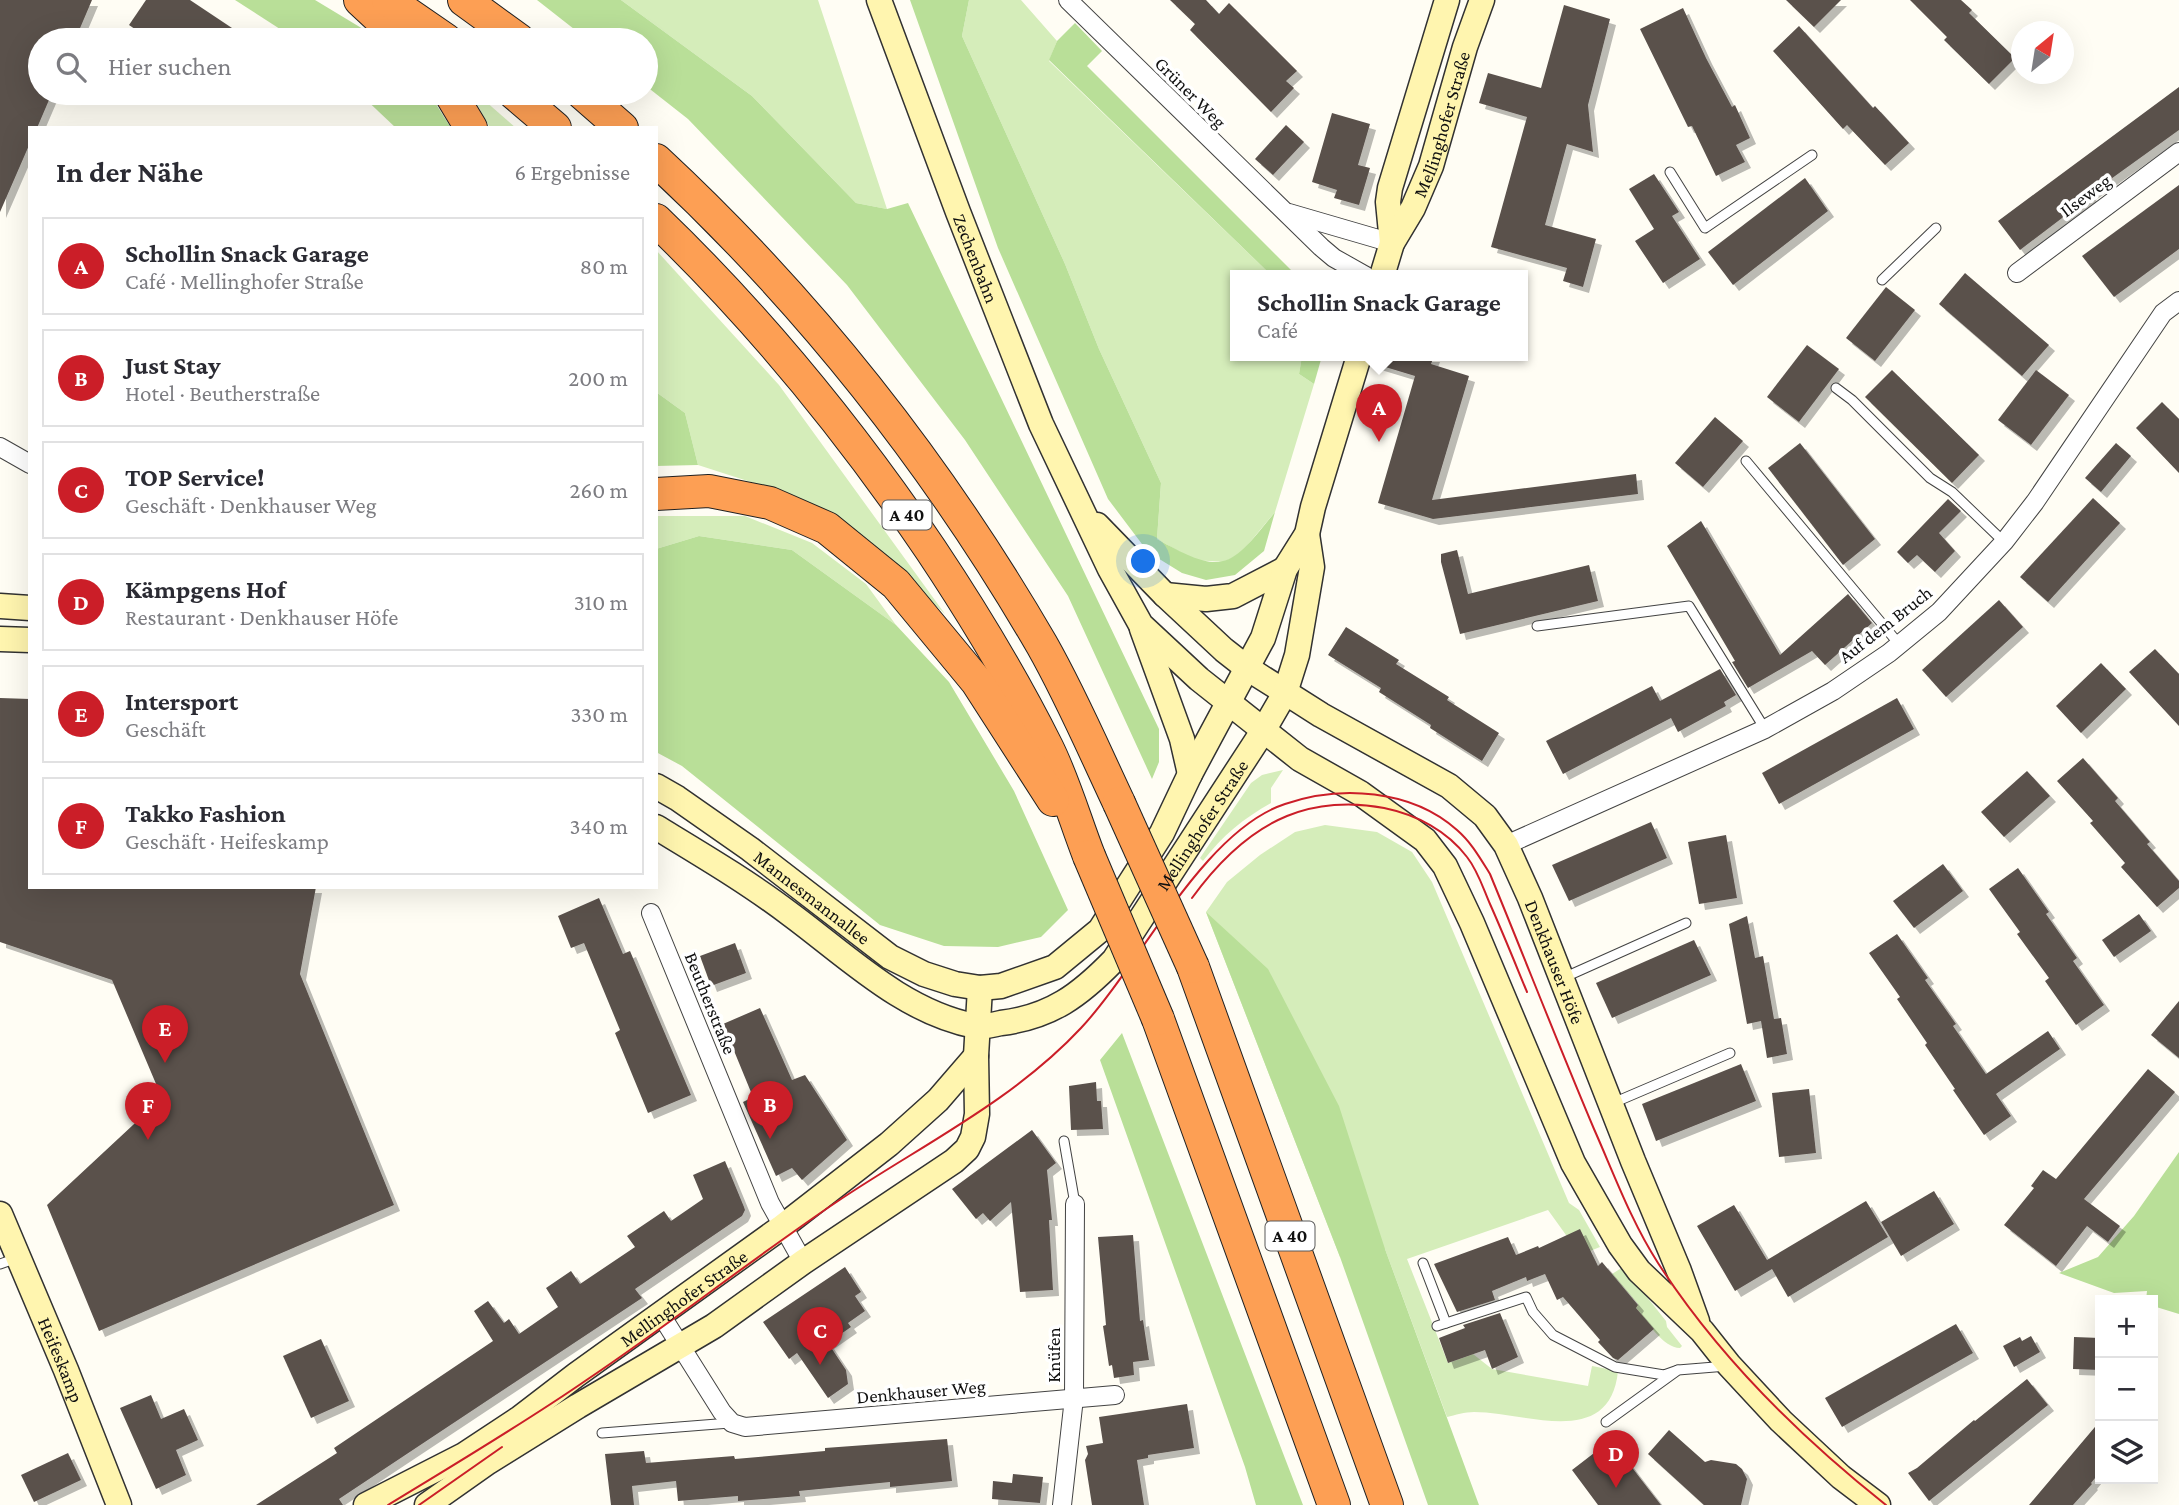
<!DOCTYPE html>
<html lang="de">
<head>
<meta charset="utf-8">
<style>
  body { margin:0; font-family:"Crimson Pro",serif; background:#f7f7f7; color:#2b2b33 }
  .controls { position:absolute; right:21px; bottom:21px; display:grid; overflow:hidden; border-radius:0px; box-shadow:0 7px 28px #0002 }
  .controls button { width:63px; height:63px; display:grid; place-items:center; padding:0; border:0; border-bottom:2px solid #e1e1e2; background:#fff; color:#2b2b33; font:35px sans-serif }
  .compass { position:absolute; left:2011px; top:21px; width:63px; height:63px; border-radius:50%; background:#fff; box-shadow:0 7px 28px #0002; rotate:30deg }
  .you { position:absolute; left:1144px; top:562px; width:24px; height:24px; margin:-18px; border:5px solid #fff; border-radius:50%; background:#1a73e8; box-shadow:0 0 0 10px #1a73e833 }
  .badge { display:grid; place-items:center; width:46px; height:46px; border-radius:50%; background:#cb1e28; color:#fff; font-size:23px; font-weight:700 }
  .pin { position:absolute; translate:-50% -58px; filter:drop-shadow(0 2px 4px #0008) }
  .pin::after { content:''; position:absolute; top:37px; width:24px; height:21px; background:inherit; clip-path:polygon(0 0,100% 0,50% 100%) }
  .popup { position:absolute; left:1230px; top:270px; width:298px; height:91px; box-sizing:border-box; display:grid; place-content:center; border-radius:0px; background:#fff; filter:drop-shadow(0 2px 5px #0005); font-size:23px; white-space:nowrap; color:#7c7c81 }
  .popup b { font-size:26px; color:#2b2b33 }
  .popup::after { content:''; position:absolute; left:50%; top:100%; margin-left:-14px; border:14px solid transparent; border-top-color:#fff }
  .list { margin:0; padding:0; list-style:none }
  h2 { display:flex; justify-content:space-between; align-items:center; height:91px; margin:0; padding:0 28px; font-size:30px }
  h2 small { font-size:23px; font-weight:400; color:#7c7c81 }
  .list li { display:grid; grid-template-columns:46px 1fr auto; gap:21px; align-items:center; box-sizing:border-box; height:98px; margin:0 14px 14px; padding:0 14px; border:2px solid #e1e1e2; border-radius:0px }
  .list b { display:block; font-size:26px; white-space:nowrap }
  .list p { margin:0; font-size:23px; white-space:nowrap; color:#7c7c81 }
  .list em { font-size:23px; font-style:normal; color:#7c7c81 }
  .icon { flex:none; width:38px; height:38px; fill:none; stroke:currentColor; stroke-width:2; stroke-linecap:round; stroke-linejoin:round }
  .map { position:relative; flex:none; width:2179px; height:1505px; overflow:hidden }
  .search { position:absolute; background:#fff; box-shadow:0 7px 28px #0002; left:28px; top:28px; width:630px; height:77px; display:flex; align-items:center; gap:18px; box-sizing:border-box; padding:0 24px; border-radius:38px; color:#7c7c81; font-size:26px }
  .panel { position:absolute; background:#fff; box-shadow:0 7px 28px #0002; left:28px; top:126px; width:630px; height:763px; border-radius:0px }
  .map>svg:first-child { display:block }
</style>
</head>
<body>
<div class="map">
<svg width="2179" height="1505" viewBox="0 0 2179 1505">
  <defs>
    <filter id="shadow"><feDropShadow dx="6" dy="6" stdDeviation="0" flood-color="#0004"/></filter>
  </defs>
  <rect width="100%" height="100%" fill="#fffdf4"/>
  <!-- green -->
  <g fill="#d5edba">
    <path d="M621 0H818L887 209 856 203 752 96Z"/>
    <path d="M969 0H1021L1057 41 1049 61 1269 273 1274 276H1236V356H1302L1299 374 1314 384 1275 512 1241 553 1224 562 1194 560 1157 539 1161 483 1099 349 1065 264 962 36Z"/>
    <path d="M471 93H476L516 128H490Z"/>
    <path d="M656 250 779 385 945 614 844 522 760 485 698 465 685 413 656 392Z"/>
    <path d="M656 516H745L812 543 866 584 896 625 792 550 699 536 656 549Z"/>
    <path d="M1283 770 1271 788V803C1244 818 1222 836 1203 861L1200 858 1251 783 1262 775Z"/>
    <path d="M1325 825 1377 832 1412 852 1432 882 1569 1203 1579 1210 1600 1247 1590 1251 1566 1235 1548 1210 1407 1259 1448 1363 1473 1354 1492 1369 1588 1386 1592 1366 1618 1371C1610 1450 1526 1412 1474 1412 1465 1412 1455 1415 1447 1417L1385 1249 1340 1257 1206 912 1227 882 1260 855 1295 832Z"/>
    <path d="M1623 1267 1666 1321 1667 1327 1682 1346 1680 1348C1663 1348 1646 1320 1636 1308L1638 1304 1612 1274Z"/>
  </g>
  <!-- forest -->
  <g fill="#b9df98">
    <path d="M235 0H315L368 32 376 40H297Z"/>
    <path d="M537 0H621L752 96 856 203 887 209 908 203 1159 729V762L1152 779 1068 596 965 440 847 285 688 119 646 86V40H588Z"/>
    <path d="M910 0H969L962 36 1065 264 1099 349 1161 483 1157 539C1224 577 1230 568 1275 512L1264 551 1235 575 1206 580 1182 573 1148 552 1108 499 998 248Z"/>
    <path d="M1075 23 1102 51 1087 66 1297 276H1274L1269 273 1049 60 1057 41Z"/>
    <path d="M359 93H429L451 128H396Z"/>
    <path d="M1302 356H1322L1314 384 1299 374Z"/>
    <path d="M656 392 685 413 698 465 656 466Z"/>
    <path d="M699 536 792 550 896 625 949 682 1014 791 1068 910 1041 937 998 947 944 946 880 925 682 766 656 752V549Z"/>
    <path d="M1206 912 1268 969 1339 1106 1385 1249 1479 1505H1428L1340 1257Z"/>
    <path d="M1122 1033 1286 1461 1303 1505H1256L1245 1467 1100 1060Z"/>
    <path d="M2179 1152V1314L2153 1306V1300H2146L2147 1291 2114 1293 2059 1273 2098 1257 2134 1216Z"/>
  </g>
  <!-- building -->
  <g fill="#5a514c" filter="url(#shadow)">
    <path d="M0 0H92L75 40H40V93H52L37 128H30V143L0 212Z"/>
    <path d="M146 0H190L250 40H151L129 25Z"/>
    <path d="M1170 0H1206L1219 14 1229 3 1297 71 1286 81 1294 88 1271 112 1190 30 1195 24Z"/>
    <path d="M1786 0H1841L1814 27Z"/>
    <path d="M1910 0H1961L1972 10 1969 13 2015 58 1989 84 1944 40 1947 37Z"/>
    <path d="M1564 5 1610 19 1588 105 1593 152 1567 144 1545 225 1596 239 1583 287 1563 281 1567 268 1491 247 1527 117 1479 103 1488 73 1541 88Z"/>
    <path d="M1683 8 1706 58 1732 107 1735 105 1750 138 1736 145 1745 162 1716 176 1692 126 1688 127 1640 29Z"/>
    <path d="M1799 26 1873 108 1875 106 1909 143 1885 165 1847 125 1843 129 1773 51Z"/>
    <path d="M2179 87V130L2090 194 2091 196 2020 250 1998 221Z"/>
    <path d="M1332 113 1370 124 1358 165 1370 168 1359 205 1334 198 1337 190 1312 182Z"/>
    <path d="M1286 125 1304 142 1273 175 1255 159Z"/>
    <path d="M1654 174 1679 212 1672 216 1700 259 1663 283 1635 241 1654 229 1629 189Z"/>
    <path d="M1805 178 1828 211 1733 285 1708 252Z"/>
    <path d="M2179 185V249L2114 297 2082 256Z"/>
    <path d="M1965 273 2049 345 2022 376 1939 304Z"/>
    <path d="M1886 287 1915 310 1875 361 1846 338Z"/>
    <path d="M1807 345 1839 369 1799 422 1767 397Z"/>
    <path d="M1373 356H1434L1431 364 1469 376 1432 500 1636 474 1638 494 1433 519 1378 503 1415 376 1372 363Z"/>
    <path d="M1892 370 1979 455 1952 483 1865 397Z"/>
    <path d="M2036 370 2069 395 2031 445 1998 420Z"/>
    <path d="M2162 402 2179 419V473L2136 428Z"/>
    <path d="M1715 417 1743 441 1703 487 1675 463Z"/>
    <path d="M1800 443 1875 539 1843 565 1768 468Z"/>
    <path d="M2116 443 2131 456 2101 492 2085 478Z"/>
    <path d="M2093 498 2120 523 2048 602 2020 577Z"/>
    <path d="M1948 499 1961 511 1939 533 1955 551 1935 572 1917 555 1908 563 1897 552Z"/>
    <path d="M1701 521 1780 655 1848 594 1872 623 1825 665 1812 651 1748 688 1732 662 1735 661 1667 546Z"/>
    <path d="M1457 550 1468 594 1589 565 1598 601 1460 634 1441 562V554Z"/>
    <path d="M1999 600 2023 627 1946 697 1922 670Z"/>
    <path d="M1346 627 1399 660 1396 664 1449 697 1447 700 1499 733 1482 761 1430 728 1431 725 1379 692 1381 688 1328 655Z"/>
    <path d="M2155 649 2179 674V726L2129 672Z"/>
    <path d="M2101 663 2126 689 2081 733 2056 706Z"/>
    <path d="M1720 669 1736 695 1724 702 1726 706 1678 732 1671 718 1563 774 1546 741 1652 686 1660 701Z"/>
    <path d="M0 698 30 699V887H316L300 974 394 1205 99 1331 47 1205 162 1098 112 980 0 942Z"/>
    <path d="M1897 698 1914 729 1779 804 1762 773Z"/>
    <path d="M2083 758 2118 798 2115 801 2150 842 2147 844 2179 881V888L2157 907 2121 867 2125 863 2090 823 2093 821 2057 781Z"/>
    <path d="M2027 771 2050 796 2004 837 1981 812Z"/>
    <path d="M1651 822 1667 858 1569 901 1552 865Z"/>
    <path d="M1726 835 1737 898 1699 904 1688 842Z"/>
    <path d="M1943 864 1963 891 1914 928 1893 901Z"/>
    <path d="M2018 868 2049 912 2046 914 2077 958 2073 961 2104 1005 2076 1025 2045 981 2049 978 2017 934 2020 932 1989 889Z"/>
    <path d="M599 898 623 954 630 951 691 1095 648 1113 615 1033 620 1030 584 943 571 948 558 916Z"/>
    <path d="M2139 914 2151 931 2114 957 2102 940Z"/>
    <path d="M1747 916 1755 958 1763 956 1774 1019 1781 1018 1787 1054 1767 1058 1761 1021 1747 1024 1729 924Z"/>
    <path d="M1897 934 1928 978 1925 980 1956 1024 1953 1026 1986 1074 2048 1031 2060 1049 1996 1094 2011 1116 1984 1135 1953 1090 1955 1089 1925 1045 1927 1043 1897 999 1900 997 1869 953Z"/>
    <path d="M1694 940 1711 975 1612 1018 1596 983Z"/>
    <path d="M735 943 746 973 711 986 700 956Z"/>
    <path d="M2179 1001V1058L2151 1035Z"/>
    <path d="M760 1008 792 1080 805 1075 847 1140 802 1180 792 1168 776 1176 743 1102 753 1097 723 1024Z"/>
    <path d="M1741 1064 1756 1101 1656 1141 1642 1104Z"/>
    <path d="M2148 1069 2175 1092 2084 1199 2120 1226 2108 1242 2087 1226 2056 1266 2004 1225 2034 1188 2031 1186 2043 1170 2056 1179Z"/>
    <path d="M1096 1082 1097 1101H1101L1103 1129 1071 1130 1069 1086Z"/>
    <path d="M1809 1089 1816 1153 1779 1157 1772 1093Z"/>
    <path d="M1032 1130 1056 1163 1047 1170 1052 1220H1049L1053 1290 1020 1292 1011 1202 990 1221 983 1213 976 1219 952 1189Z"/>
    <path d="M725 1161 744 1207 745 1210 742 1216 635 1289 642 1298 339 1499 343 1505H256L337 1453 334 1448 493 1341 474 1311 488 1301 504 1323 509 1319 519 1334 558 1307 546 1288 571 1271 580 1284 635 1247 627 1236 664 1211 671 1221 703 1199 693 1175Z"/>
    <path d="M1934 1191 1954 1224 1901 1256 1881 1222Z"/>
    <path d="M1866 1201 1888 1237 1788 1297 1772 1269 1735 1291 1697 1226 1734 1205 1767 1260Z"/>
    <path d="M1580 1229 1598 1266 1602 1262 1638 1305 1636 1308 1654 1329 1618 1360 1613 1358 1598 1342 1600 1340 1563 1297 1557 1300 1545 1274 1527 1281 1526 1277 1492 1291 1495 1300 1457 1312 1434 1264 1508 1237 1516 1255 1538 1246 1539 1248Z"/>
    <path d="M1133 1235 1140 1321 1143 1320 1149 1360 1133 1362 1134 1375 1114 1378 1112 1365 1109 1366 1103 1326 1106 1325 1098 1237Z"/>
    <path d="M845 1267 861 1292 855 1296 865 1311 848 1323 851 1327 828 1343 846 1370 848 1384 828 1398 797 1353 789 1359 763 1322Z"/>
    <path d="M1500 1313 1518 1357 1492 1369 1485 1350 1448 1363 1439 1338 1465 1328 1463 1325Z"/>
    <path d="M1956 1324 1973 1353 1842 1427 1825 1398Z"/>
    <path d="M2031 1336 2040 1352 2014 1367 2003 1346 2020 1337 2022 1341Z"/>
    <path d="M2074 1337 2100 1338V1370L2073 1369Z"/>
    <path d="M321 1339 349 1401 311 1418 283 1356Z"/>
    <path d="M2027 1379 2048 1405 1929 1501 1908 1473 1917 1468 1974 1420 1975 1421Z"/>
    <path d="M151 1395 161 1419 184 1409 198 1440 176 1450 186 1475 156 1489 120 1408Z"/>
    <path d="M1187 1404 1194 1448 1148 1455V1458L1137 1460 1144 1505H1092L1085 1460 1088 1454 1086 1446 1103 1443 1099 1417Z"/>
    <path d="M2100 1421V1472L2091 1483 2092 1484 2073 1505H2029Z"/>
    <path d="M1669 1430 1705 1462 1711 1460 1736 1464 1742 1469 1747 1479 1741 1505H1704L1648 1454Z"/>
    <path d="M947 1439 952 1481 890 1487V1482L799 1491 800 1496 738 1501V1496L678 1501 676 1481 632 1486 634 1505H611L605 1454 644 1451 646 1463 734 1456 735 1459 825 1451V1448Z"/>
    <path d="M1611 1440 1640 1478 1661 1505H1598L1572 1470Z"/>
    <path d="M68 1453 81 1480 34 1502 21 1475Z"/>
    <path d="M1013 1474 1043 1477 1040 1503 992 1499 993 1481 1012 1483Z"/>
  </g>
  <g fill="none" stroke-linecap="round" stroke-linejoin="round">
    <defs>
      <g id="lane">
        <path d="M1670 172 1705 228 1812 155"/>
        <path d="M1882 280 1936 228"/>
        <path d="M1836 388 1852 400 1930 478 1952 492 2004 542"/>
        <path d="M1746 461 1899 644"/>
        <path d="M1537 626 1689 606 1765 729"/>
        <path d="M1563 978 1686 923"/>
        <path d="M1613 1103 1730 1053"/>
        <path d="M1064 1141 1075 1204"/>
        <path d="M1423 1263 1446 1323"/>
        <path d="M0 1264 17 1258"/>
        <path d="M1437 1326 1526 1297 1533 1312 1553 1335 1615 1367 1664 1375 1678 1370"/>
        <path d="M1606 1422 1678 1370 1727 1366"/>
        <path d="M602 1433 730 1423"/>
      </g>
      <g id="street">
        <path d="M1068 0 1321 247 1334 258 1366 276"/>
        <path d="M1289 213 1392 243"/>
        <path d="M2017 273 2179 152"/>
        <path d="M0 447 30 464"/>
        <path d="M1506 845 1765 729 1833 691 1889 653 1939 612 2004 542 2035 502 2163 313 2179 301"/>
        <path d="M651 913 770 1203 803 1262"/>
        <path d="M661 1315 722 1412 732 1423 745 1427 1115 1395"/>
        <path d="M1062 1505 1074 1398 1075 1204"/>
      </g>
      <g id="secondary">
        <path id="s1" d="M879 0 958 212 1041 424 1110 569 1141 625 1199 679 1300 759 1360 793 1425 840 1445 866 1472 923 1573 1163 1620 1245 1639 1271 1702 1331 1729 1365 1781 1421 1841 1477 1878 1505"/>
        <path d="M1392 243 1388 202 1390 188 1447 0"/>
        <path id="s2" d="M1382 276 1392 243 1413 208 1431 166 1465 47 1482 0"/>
        <path id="s3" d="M1097 525 1165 595 1224 650 1247 668 1321 715 1449 786 1485 816 1506 845 1530 898 1633 1161 1679 1271 1697 1321"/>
        <path d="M1165 595 1206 599 1233 596 1285 569"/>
        <path d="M0 606 30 608"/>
        <path d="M1142 629 1182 739 1190 774"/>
        <path d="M0 639 30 640"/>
        <path id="s4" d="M656 786 677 798 750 849 890 957 924 974 955 984 980 988 1001 986 1055 967 1100 930 1162 833 1190 774 1263 638 1285 569 1307 534 1313 507 1359 356"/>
        <path id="s5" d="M656 827C702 855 748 882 790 914 847 956 903 1012 975 1026 983 1027 993 1025 1001 1023 1051 1017 1080 995 1114 960L1263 731 1285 693 1297 655 1312 567 1307 534"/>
        <path id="s6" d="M0 1214 66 1370 119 1505"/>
        <path id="s7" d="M366 1505 464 1455 520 1418 576 1375 782 1227 889 1144 938 1100 976 1056"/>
        <path d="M427 1505 488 1462 578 1406 714 1326 803 1262 954 1161 967 1149 973 1137 977 1114 976 1056 980 988"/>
      </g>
      <g id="highway">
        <path d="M360 0 403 40"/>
        <path d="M388 0 446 40"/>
        <path d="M464 0 519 40"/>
        <path d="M450 93 471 128"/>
        <path d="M514 93 555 128"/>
        <path d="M582 93 622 128"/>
        <path d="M656 160C808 301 938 466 1042 645 1071 696 1094 750 1119 803"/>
        <path d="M656 220C761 321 849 429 931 550 973 613 1013 679 1047 747 1064 781 1075 820 1089 856"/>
        <path d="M656 494 709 491 770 503 827 528 896 584 977 682 1053 800"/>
        <path d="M1193 967 1387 1505"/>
        <path d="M1158 1019 1334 1505"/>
      </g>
    </defs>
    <!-- lane casing -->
    <use href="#lane" stroke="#434343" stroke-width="11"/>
    <!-- street casing -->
    <use href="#street" stroke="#434343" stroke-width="20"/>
    <!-- secondary casing -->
    <use href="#secondary" stroke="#323232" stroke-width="27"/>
    <!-- highway casing -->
    <use href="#highway" stroke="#212121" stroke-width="34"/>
    <!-- lane -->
    <use href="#lane" stroke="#fff" stroke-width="9"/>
    <!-- street -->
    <use href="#street" stroke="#fff" stroke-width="18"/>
    <!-- secondary -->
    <use href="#secondary" stroke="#fff5af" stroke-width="24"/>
    <!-- highway -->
    <use href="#highway" stroke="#fd9f54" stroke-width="32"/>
    <!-- tram -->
    <g stroke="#cb1e28" stroke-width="2">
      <path d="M1192 898C1216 865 1248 832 1287 816 1345 792 1428 805 1467 857 1478 871 1483 888 1490 904 1503 933 1515 963 1527 992"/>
      <path d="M388 1505C455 1464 523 1424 588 1379 673 1322 753 1258 838 1201 920 1146 1013 1101 1081 1028 1140 965 1203 831 1285 804 1340 785 1411 789 1457 830 1471 842 1480 858 1490 874 1525 959 1558 1044 1594 1129 1614 1174 1631 1221 1658 1263 1718 1356 1799 1436 1886 1505"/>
      <path d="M419 1505 502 1447"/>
    </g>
    <defs>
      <g id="highway-bridge">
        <path d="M1119 803 1193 967"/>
        <path d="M1089 856 1158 1019"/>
      </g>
    </defs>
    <!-- highway-bridge casing -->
    <use href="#highway-bridge" stroke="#212121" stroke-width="34" stroke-linecap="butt"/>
    <!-- highway-bridge -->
    <use href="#highway-bridge" stroke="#fd9f54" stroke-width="32"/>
  </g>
  <g text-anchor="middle" stroke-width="7" stroke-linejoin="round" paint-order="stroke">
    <!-- shield labels -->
    <g fill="#fff" stroke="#585858" stroke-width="2">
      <rect x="882.5" y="500.5" width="49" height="29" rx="5"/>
      <rect x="1265.5" y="1221.5" width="49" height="29" rx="5"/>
    </g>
    <g font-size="18" font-weight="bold" fill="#101010">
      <text x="907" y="521">A 40</text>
      <text x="1290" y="1242">A 40</text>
    </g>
    <!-- street labels -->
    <g font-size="19" fill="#101010" stroke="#fff">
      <text transform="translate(1191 92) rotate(45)" y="7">Grüner Weg</text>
      <text dy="7" stroke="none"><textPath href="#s2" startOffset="164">Mellinghofer Straße</textPath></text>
      <text transform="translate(2085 195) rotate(-37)" y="7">Ilseweg</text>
      <text dy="7" stroke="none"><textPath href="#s1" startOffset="276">Zechenbahn</textPath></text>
      <text transform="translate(1885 624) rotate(-38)" y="7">Auf dem Bruch</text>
      <text dy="7" stroke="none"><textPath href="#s5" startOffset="698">Mellinghofer Straße</textPath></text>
      <text dy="7" stroke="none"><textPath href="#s4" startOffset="192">Mannesmannallee</textPath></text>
      <text dy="7" stroke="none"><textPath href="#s3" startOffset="651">Denkhauser Höfe</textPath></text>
      <text transform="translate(711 1003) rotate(68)" y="7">Beutherstraße</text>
      <text dy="7" stroke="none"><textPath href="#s7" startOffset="380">Mellinghofer Straße</textPath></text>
      <text transform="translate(1053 1355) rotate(-90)" y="7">Knüfen</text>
      <text dy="7" stroke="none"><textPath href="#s6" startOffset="158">Heifeskamp</textPath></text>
      <text transform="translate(921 1391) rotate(-5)" y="7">Denkhauser Weg</text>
    </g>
  </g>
</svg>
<div class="controls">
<button>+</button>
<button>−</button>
<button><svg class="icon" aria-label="layers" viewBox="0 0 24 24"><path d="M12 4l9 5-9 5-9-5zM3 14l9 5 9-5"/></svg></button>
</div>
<svg class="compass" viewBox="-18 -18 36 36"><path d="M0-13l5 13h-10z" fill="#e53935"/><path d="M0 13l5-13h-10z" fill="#7c7c81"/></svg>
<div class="you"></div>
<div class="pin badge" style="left:1379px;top:442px">A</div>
<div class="popup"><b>Schollin Snack Garage</b>Café</div>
<div class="pin badge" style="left:770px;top:1139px">B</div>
<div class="pin badge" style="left:820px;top:1365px">C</div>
<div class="pin badge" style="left:1616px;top:1488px">D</div>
<div class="pin badge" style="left:165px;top:1063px">E</div>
<div class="pin badge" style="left:148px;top:1140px">F</div>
<div class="search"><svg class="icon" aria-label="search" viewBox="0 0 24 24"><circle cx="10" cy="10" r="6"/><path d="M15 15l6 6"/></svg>Hier suchen</div>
<section class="panel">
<h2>In der Nähe<small>6 Ergebnisse</small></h2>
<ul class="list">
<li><span class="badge">A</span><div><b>Schollin Snack Garage</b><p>Café · Mellinghofer Straße</p></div><em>80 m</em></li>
<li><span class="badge">B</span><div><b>Just Stay</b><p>Hotel · Beutherstraße</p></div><em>200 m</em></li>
<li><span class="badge">C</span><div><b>TOP Service!</b><p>Geschäft · Denkhauser Weg</p></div><em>260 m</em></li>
<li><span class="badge">D</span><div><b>Kämpgens Hof</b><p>Restaurant · Denkhauser Höfe</p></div><em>310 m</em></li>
<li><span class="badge">E</span><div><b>Intersport</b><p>Geschäft</p></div><em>330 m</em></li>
<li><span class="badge">F</span><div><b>Takko Fashion</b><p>Geschäft · Heifeskamp</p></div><em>340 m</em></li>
</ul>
</section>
</div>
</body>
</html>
